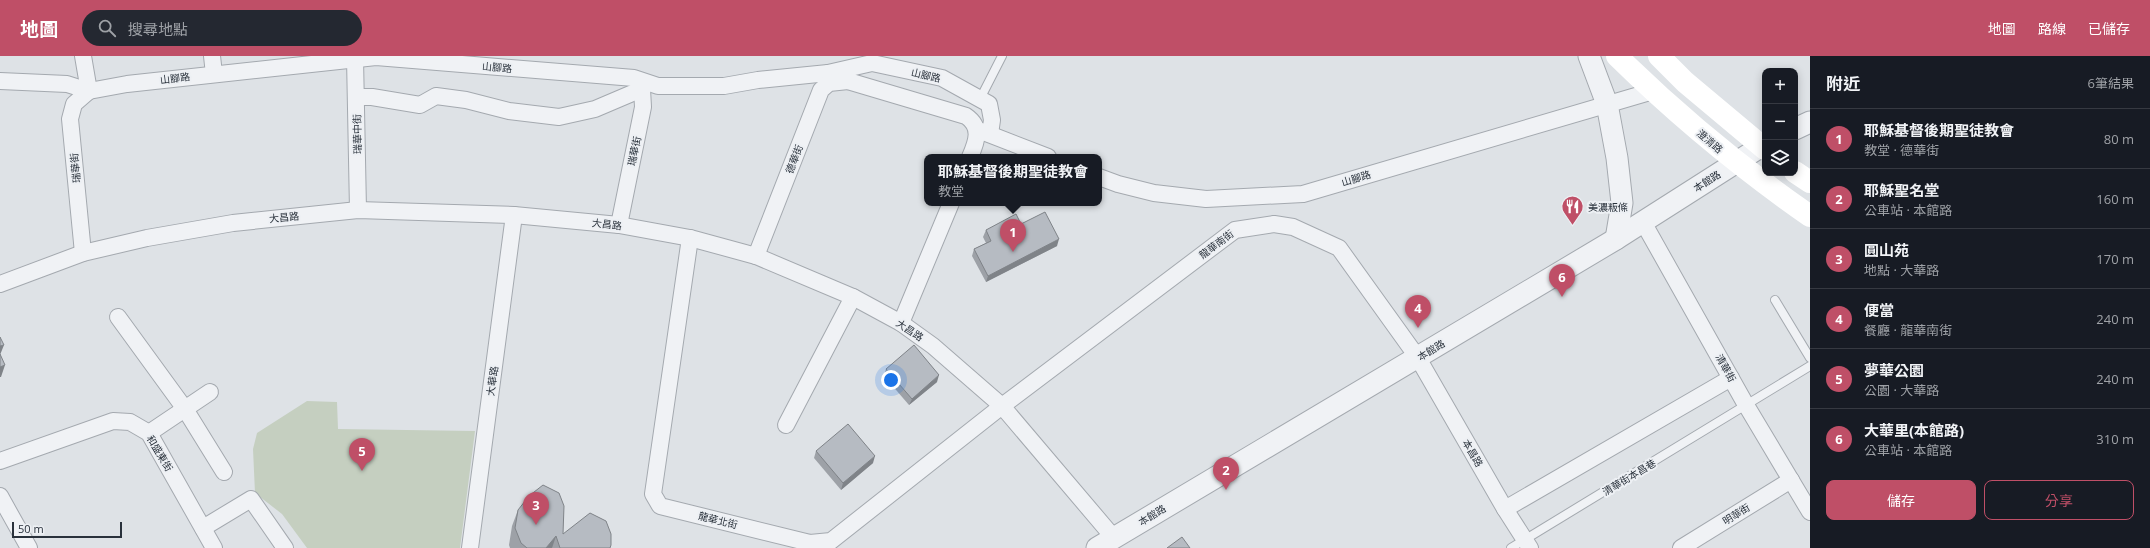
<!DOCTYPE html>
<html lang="zh-TW">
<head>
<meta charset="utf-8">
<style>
  body { margin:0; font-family:"Open Sans","Noto Sans TC",sans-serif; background:#242831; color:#f1f3f6 }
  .controls { position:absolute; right:12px; top:12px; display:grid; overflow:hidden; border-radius:8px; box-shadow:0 2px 10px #0003 }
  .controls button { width:36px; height:36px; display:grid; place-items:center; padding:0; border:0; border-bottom:1px solid #363941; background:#171b24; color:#f1f3f6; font:20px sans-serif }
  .scale { position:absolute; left:12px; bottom:10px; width:110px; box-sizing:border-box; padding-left:4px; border:2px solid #29313b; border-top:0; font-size:11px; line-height:14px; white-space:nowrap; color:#29313b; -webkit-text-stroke:3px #edf0f4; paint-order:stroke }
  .you { position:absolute; left:891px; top:324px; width:14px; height:14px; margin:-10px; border:3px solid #fff; border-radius:50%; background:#1a73e8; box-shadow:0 0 0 6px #1a73e833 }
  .badge { display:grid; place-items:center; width:26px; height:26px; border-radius:50%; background:#bf4f67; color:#fff; font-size:13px; font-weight:700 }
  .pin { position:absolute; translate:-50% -33px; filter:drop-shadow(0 1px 2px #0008) }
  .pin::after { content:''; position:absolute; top:21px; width:14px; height:12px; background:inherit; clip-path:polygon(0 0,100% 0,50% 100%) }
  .popup { position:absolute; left:924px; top:98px; width:178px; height:52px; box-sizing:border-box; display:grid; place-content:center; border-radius:8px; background:#171b24; filter:drop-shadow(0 1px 3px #0005); font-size:13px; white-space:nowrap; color:#9ea1a6 }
  .popup b { font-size:15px; color:#f1f3f6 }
  .popup::after { content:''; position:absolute; left:50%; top:100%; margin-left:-8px; border:8px solid transparent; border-top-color:#171b24 }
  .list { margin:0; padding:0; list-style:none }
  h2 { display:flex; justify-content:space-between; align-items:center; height:52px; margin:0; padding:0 16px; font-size:17px }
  h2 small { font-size:13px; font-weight:400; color:#9ea1a6 }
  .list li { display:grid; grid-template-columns:26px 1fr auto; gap:12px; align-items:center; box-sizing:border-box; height:60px; padding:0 16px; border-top:1px solid #363941 }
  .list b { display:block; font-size:15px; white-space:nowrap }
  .list p { margin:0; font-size:13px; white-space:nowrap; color:#9ea1a6 }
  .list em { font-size:13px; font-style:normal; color:#9ea1a6 }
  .actions { display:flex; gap:8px; padding:12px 16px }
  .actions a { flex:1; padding:9px 0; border:1px solid #bf4f67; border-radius:8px; text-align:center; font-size:14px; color:#bf4f67 }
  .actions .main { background:#bf4f67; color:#fff }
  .icon { flex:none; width:22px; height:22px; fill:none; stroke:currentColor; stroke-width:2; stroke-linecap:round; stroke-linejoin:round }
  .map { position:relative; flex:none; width:1810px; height:492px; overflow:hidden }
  header { display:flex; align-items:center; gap:24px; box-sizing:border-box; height:56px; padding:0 20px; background:#bf4f67; color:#fff }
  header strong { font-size:19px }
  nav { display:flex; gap:22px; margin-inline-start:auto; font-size:14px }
  .search { width:280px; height:36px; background:#242831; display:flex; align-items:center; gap:10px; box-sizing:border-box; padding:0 14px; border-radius:22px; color:#9ea1a6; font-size:15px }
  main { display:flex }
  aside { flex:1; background:#171b24 }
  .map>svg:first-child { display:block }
</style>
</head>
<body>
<header>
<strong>地圖</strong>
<div class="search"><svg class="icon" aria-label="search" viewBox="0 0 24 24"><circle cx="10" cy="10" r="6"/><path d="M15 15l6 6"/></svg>搜尋地點</div>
<nav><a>地圖</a><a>路線</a><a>已儲存</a></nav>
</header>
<main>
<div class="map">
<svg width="1810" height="492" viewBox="0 0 1810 492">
  <rect width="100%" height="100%" fill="#dee2e6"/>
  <!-- green -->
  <path fill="#c5cfc0" d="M307 345 337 346 338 373 475 375 460 492H307L282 458 255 437 253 393 257 377Z"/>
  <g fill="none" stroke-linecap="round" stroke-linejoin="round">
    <defs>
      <g id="service">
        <path d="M980 43 1002 0"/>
        <path d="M1775 244 1810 302"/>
        <path d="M1511 492 1810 310"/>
      </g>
      <g id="minor">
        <path d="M83 0 89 35"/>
        <path d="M212 0 214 18"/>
        <path d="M355 2 358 154"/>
        <path d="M828 17 872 7 942 22 989 48 992 64 990 78"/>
        <path d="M0 25 67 28 89 35 127 28 376 1 634 22 658 30H724L758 24 828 17 848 25 966 60C982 71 977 85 970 101"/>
        <path d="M356 41H372L420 49 436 40 466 44 509 55 559 61 595 53 642 33"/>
        <path d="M981 75 1048 101"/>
        <path d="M1099 121 1118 128 1154 137 1206 143 1303 138 1653 35"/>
        <path d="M1643 166 1746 349 1810 456"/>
        <path d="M619 169 643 51 642 33 637 25"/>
        <path d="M690 182 653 438 660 450 810 487 831 485 1002 350 1235 174 1274 168 1293 171 1339 192 1418 302 1505 453 1530 492"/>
        <path d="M83 197 70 63 74 48 89 35"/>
        <path d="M756 200 821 34 829 27 848 25"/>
        <path d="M0 228 83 197 147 182 233 167 358 154 514 159 619 169 690 182 756 200 853 241 901 267 933 290 1002 350 1114 482"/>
        <path d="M118 261 185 353 224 416"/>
        <path d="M901 267 951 147"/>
        <path d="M786 369 853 241"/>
        <path d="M149 377 210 336"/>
        <path d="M0 405 113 365 130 366 149 377 214 492"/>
        <path d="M0 440 29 492"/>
        <path d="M1505 453 1731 322"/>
        <path d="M203 472 251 443 285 492"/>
        <path d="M470 492 514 159"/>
        <path d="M1681 492 1791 424"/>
      </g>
      <g id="tertiary">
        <path d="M1589 0 1607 48 1617 102 1622 147 1616 183"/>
        <path d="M1795 73 1810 66"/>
        <path d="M1097 492 1616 183 1765 88"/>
      </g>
    </defs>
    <!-- service casing -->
    <use href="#service" stroke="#a4a9af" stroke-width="10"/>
    <!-- minor casing -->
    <use href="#minor" stroke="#a4a9af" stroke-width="18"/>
    <!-- tertiary casing -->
    <use href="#tertiary" stroke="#a4a9af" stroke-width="23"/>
    <!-- service -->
    <use href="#service" stroke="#f0f2f5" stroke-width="8"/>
    <!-- minor -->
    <use href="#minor" stroke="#f0f2f5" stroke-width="16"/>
    <!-- tertiary -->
    <use href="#tertiary" stroke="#f0f2f5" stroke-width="21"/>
    <!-- secondary -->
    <g stroke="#fff" stroke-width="22">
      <path d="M1617 0C1677 59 1741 112 1810 160"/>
      <path d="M1659 0 1685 26 1765 93"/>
      <path d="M1795 116 1810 126"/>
    </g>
  </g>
  <!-- wall -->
  <g fill="#9da1a7">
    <path d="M1021 168 1057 190 986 226 972 200 974 193 986 187 983 181 986 174Z"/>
    <path d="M886 313 937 326 909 349 884 320Z"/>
    <path d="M816 395 873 407 841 434 814 402Z"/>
    <path d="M518 454 563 478 610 492H510L509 489 512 470Z"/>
  </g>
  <!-- shaded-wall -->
  <g fill="#7f8388">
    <path d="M1059 183 1057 190 986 226 988 220Z"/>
    <path d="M4 289 0 299V290Z"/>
    <path d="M5 309 1 321H0V311Z"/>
    <path d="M939 319 937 326 909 349 912 343Z"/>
    <path d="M875 400 873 407 841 434 843 427Z"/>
    <path d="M556 480 552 492H546Z"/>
  </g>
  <!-- building -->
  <g fill="#b6bbc2" stroke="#7f8388">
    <path d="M1045 156 1059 183 988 220 974 193 991 185 986 174 1016 158 1021 168Z"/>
    <path d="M0 281 4 289 0 290Z"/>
    <path d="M914 289 939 319 912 343 886 313Z"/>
    <path d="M0 298 5 309 0 311Z"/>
    <path d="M848 368 875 400 843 427 816 395Z"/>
    <path d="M543 429 559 437 564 450 563 478 590 457 606 465 611 478V489L610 492H560L556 480 546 492H527L521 487 515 472 518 454 529 440Z"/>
    <path d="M1182 481 1190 492H1167Z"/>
  </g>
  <!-- icons -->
  <defs>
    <symbol id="restaurant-pin" viewBox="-11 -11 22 30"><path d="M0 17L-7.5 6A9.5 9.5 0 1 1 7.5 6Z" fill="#bf4f67" stroke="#edf0f4"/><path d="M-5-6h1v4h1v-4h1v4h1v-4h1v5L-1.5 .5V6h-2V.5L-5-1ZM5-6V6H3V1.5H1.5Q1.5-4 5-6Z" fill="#fff"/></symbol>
  </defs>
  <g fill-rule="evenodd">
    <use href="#restaurant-pin" x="1560" y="138" width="25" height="34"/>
  </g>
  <g text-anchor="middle" stroke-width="4" stroke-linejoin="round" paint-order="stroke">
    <!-- street labels -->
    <g font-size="10" fill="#29313b" stroke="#edf0f4">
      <text transform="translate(497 11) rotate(5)" y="4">山腳路</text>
      <text transform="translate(926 19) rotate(13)" y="4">山腳路</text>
      <text transform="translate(175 22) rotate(-7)" y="4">山腳路</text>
      <text transform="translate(357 78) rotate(-91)" y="4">瑞華中街</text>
      <text transform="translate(1710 85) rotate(41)" y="4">澄清路</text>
      <text transform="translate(634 95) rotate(-78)" y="4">瑞華街</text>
      <text transform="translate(794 103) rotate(-69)" y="4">德華街</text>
      <text transform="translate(75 112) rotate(-96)" y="4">瑞華街</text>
      <text transform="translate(1356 122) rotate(-17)" y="4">山腳路</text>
      <text transform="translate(1707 125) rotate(-33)" y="4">本館路</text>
      <text transform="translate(284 161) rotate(-6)" y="4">大昌路</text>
      <text transform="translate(607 168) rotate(7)" y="4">大昌路</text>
      <text transform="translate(1216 188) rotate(-37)" y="4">龍華南街</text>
      <text transform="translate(910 274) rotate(34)" y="4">大昌路</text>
      <text transform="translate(1431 294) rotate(-31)" y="4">本館路</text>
      <text transform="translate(1726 312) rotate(61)" y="4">清華街</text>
      <text transform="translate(492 325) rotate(-82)" y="4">大華路</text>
      <text transform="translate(160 397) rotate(59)" y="4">和盛東街</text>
      <text transform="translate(1473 397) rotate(60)" y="4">本昌路</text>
      <text transform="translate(1629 421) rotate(-31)" y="4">清華街本昌巷</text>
      <text transform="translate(1736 458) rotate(-32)" y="4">明華街</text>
      <text transform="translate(1152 459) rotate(-31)" y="4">本館路</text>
      <text transform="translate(718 464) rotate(14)" y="4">龍華北街</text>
    </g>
    <!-- poi labels -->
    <g font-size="10" fill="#29313b" stroke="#edf0f4" text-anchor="start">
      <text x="1588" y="155">美濃粄條</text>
    </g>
  </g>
</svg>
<div class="controls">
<button>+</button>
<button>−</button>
<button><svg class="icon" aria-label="layers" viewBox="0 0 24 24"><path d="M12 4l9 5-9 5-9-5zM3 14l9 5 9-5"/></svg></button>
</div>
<div class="scale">50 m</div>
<div class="you"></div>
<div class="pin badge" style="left:1013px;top:196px">1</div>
<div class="popup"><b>耶穌基督後期聖徒教會</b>教堂</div>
<div class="pin badge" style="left:1226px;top:434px">2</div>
<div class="pin badge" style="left:536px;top:469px">3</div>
<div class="pin badge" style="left:1418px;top:272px">4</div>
<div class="pin badge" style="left:362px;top:415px">5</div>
<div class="pin badge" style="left:1562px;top:241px">6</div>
</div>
<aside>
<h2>附近<small>6筆結果</small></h2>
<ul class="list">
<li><span class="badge">1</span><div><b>耶穌基督後期聖徒教會</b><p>教堂 · 德華街</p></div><em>80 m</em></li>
<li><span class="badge">2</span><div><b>耶穌聖名堂</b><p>公車站 · 本館路</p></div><em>160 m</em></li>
<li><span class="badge">3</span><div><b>圓山苑</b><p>地點 · 大華路</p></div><em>170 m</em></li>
<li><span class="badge">4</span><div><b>便當</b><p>餐廳 · 龍華南街</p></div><em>240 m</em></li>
<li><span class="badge">5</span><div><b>夢華公園</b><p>公園 · 大華路</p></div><em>240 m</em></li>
<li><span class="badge">6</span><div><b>大華里(本館路)</b><p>公車站 · 本館路</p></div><em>310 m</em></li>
</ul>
<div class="actions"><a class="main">儲存</a><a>分享</a></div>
</aside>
</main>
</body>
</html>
